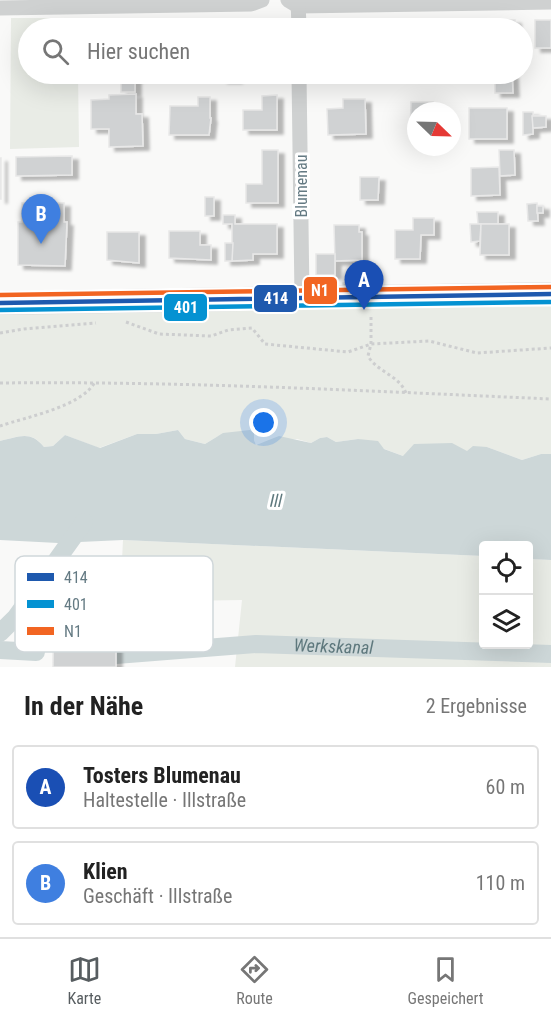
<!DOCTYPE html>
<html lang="de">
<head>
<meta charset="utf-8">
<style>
  body { margin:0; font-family:"Roboto Condensed",sans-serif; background:#f2f2f2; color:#222 }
  .controls { position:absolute; right:18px; bottom:18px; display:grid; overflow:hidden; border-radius:6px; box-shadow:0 6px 24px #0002 }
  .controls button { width:54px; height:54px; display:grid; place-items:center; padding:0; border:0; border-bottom:2px solid #e0e0e0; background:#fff; color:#222; font:30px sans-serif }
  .compass { position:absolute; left:407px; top:102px; width:54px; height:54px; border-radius:50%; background:#fff; box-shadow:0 6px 24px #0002; rotate:113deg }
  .you { position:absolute; left:264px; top:423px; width:21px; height:21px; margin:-15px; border:4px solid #fff; border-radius:50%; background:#1a73e8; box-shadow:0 0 0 9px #1a73e833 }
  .badge { display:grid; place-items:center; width:39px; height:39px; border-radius:50%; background:#575d60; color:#fff; font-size:20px; font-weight:700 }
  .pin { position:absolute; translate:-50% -50px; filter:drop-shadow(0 2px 3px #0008) }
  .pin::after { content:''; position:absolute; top:32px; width:21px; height:18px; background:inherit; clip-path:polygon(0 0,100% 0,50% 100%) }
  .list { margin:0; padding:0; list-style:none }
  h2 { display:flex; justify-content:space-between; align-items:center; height:78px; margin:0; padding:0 24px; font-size:26px }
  h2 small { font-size:20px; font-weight:400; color:#767676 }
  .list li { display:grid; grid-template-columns:39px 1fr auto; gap:18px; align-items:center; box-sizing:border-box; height:84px; margin:0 12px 12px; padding:0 12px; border:2px solid #e0e0e0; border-radius:6px }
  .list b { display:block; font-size:22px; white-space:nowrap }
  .list p { margin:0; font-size:20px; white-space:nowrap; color:#767676 }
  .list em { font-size:20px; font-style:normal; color:#767676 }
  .icon { flex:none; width:33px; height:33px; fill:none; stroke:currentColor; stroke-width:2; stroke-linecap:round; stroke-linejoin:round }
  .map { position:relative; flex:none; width:551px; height:667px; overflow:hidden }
  .search { position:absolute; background:#fff; box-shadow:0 6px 24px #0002; left:18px; right:18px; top:18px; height:66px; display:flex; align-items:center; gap:15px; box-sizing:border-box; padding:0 21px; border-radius:33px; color:#767676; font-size:22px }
  .sheet { height:270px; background:#fff }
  nav { display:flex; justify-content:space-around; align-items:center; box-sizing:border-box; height:84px; border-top:2px solid #e0e0e0; background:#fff; font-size:16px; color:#767676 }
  nav a { display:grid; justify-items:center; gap:3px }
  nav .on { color:#575d60 }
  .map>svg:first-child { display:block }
</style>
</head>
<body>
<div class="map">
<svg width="551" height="667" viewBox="0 0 551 667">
  <defs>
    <filter id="shadow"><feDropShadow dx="6" dy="4" stdDeviation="1.5" flood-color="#0004"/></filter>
  </defs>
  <rect width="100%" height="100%" fill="#f9f9f8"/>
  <!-- green -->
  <g fill="#e9ece6">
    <path d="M11 18H77V28H28V74H78L79 147 10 149Z"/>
    <path d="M551 294V454H541L522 460 487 447 467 452 403 456 358 439 336 442 327 437 320 438 311 443 297 439 264 442 256 445 254 440C227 431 229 429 205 444L185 439 178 430 156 434H137L99 448 65 435 53 446 44 447C31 430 18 437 0 441V303Z"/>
    <path d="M123 540 483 556 484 644H528L529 559 551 560V667H235L242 600 120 602Z"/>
  </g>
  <!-- water -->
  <path fill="#cdd7d8" d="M178 430 185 439 205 444 223 433 250 430 254 433V440L256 445 279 436 311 443 320 438 327 437 336 442 358 439 378 441 384 449 403 456 414 444 452 443 467 451 473 446 487 447 522 460 541 454H551V560L529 559 528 546H484L483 556 123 540 58 543 0 540V441C19 437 30 430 44 447L53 446 65 435 100 448 137 434H156Z"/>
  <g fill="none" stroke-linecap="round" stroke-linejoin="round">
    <!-- canal -->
    <g stroke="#cdd7d8" stroke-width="18">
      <path d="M0 633 16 617 84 522"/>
      <path d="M0 650 36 652"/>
      <path id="s1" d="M116 655 256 644 551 654"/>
    </g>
  </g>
  <!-- building -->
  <g fill="#d0d2d3" stroke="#e8e8e8" stroke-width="1.5" filter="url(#shadow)">
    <rect x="476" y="20" width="39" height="8"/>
    <rect x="535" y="20" width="16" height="28"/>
    <path d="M118 74H139V77H135V92H121V77L118 78Z"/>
    <rect x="222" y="74" width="14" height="5"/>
    <path d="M495 74H512L513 93H495Z"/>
    <path d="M136 94V114H142L143 146 109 147V129H91V100L109 99V95Z"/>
    <path d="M277 95V130H243V110H262V96Z"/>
    <path d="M198 97H210V118H211L209 135H169L170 106H198Z"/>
    <path d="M343 99H365L366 134 328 135 327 109 343 108Z"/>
    <path d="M411 102H433V111H416V135H410Z"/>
    <rect x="469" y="108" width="38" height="31"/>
    <path d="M523 112H533V134L523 135Z"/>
    <path d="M532 116H546V127L533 128Z"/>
    <path d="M262 150H278V203H246V184H262Z"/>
    <path d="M499 150H514L515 175 500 176Z"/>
    <path d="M72 156V175L16 176V157Z"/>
    <path d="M1 158V199H0V158Z"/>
    <path d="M499 167 500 195 471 196V168Z"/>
    <path d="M360 177H379L378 200H360Z"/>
    <rect x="205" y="197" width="9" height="19"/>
    <path d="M22 203H64V222H67L65 266 18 265V222H22Z"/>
    <path d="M537 203 538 221H528L527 204Z"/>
    <rect x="537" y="206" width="6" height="7"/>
    <path d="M477 212H498V224H478Z"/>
    <path d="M223 215H235V224H277V254H253V260L232 261V224H223Z"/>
    <path d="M413 218H434V235H421L420 259H395V230H413Z"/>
    <path d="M470 224H481L480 241 471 242Z"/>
    <path d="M481 224H509V255H480Z"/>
    <path d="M334 225H359V232H362V260L335 261Z"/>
    <path d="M169 231H200V245H211V260L169 258Z"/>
    <path d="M107 232H139V263L107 260Z"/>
    <path d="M225 243H233L232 261H225Z"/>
    <rect x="316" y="254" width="19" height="21"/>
    <path d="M343 283H353V286L343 287Z"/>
    <path d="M54 577H98V641H116V667H53Z"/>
  </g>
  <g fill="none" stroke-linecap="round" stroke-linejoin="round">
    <defs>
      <path id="secondary" d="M0 303 551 294"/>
    </defs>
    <!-- secondary casing -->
    <use href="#secondary" stroke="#d5d7d7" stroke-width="24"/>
    <!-- path -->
    <g stroke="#cdcecf" stroke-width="3" stroke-dasharray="3 3" stroke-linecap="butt">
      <path d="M371 317V344L368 356C377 372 399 375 406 393"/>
      <path d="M126 322 159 334 211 336 228 330 252 328 265 344 348 352 371 344 429 341 477 353 551 348"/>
      <path d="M0 333 24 329 96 323"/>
      <path d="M0 383C184 381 367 391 551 399"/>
      <path d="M0 426C26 417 81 407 95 382"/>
    </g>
    <!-- street -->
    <g stroke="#cfd1d1" stroke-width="15">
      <path d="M288 0 298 6 551 2"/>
      <path d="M298 0 299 28"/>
      <path d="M0 8 251 4 262 0"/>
      <path d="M299 74 302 298"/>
    </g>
    <!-- secondary -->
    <use href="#secondary" stroke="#e2e3e3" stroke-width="22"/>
    <defs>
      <path id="bus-1" d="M0 303 551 294"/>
      <path id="bus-2" d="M0 310 551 302"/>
      <path id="bus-3" d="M0 295 551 287"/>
    </defs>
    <!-- bus-1 casing -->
    <use href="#bus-1" stroke="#fff" stroke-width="9"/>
    <!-- bus-2 casing -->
    <use href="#bus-2" stroke="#fff" stroke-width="9"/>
    <!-- bus-3 casing -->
    <use href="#bus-3" stroke="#fff" stroke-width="9"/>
    <!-- bus-1 -->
    <use href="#bus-1" stroke="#1e59ae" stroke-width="4.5"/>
    <!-- bus-2 -->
    <use href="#bus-2" stroke="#0492d2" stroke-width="4.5"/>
    <!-- bus-3 -->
    <use href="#bus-3" stroke="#f26522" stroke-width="4.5"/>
  </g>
  <g text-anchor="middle" stroke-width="6" stroke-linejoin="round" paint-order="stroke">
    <!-- street labels -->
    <g font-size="16" fill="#647a83" stroke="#fff">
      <text transform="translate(301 186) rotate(-90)" y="6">Blumenau</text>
    </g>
    <!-- water labels -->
    <g font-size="18" font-style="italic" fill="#5e787d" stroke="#fff">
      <text transform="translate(276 501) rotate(3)" y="6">Ill</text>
      <text dy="6" stroke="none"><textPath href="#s1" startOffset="218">Werkskanal</textPath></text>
    </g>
  </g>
  <!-- legend -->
  <rect x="15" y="556" width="198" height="96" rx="9" fill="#fff" stroke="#d0d7da" stroke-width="1.5"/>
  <rect x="27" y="573" width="27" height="8" fill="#1e59ae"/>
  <rect x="27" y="600" width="27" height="8" fill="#0492d2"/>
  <rect x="27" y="627" width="27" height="8" fill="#f26522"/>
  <g font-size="16" fill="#647a83">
    <text x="64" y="583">414</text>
    <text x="64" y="610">401</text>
    <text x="64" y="637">N1</text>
  </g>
  <g stroke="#fff" stroke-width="2">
    <rect x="303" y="276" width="35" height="29" rx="6" fill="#f26522"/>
    <rect x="253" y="284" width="45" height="29" rx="6" fill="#1e59ae"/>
    <rect x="163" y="293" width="45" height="29" rx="6" fill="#0492d2"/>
  </g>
  <g font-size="16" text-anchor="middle" font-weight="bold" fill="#fff">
    <text x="320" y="296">N1</text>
    <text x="276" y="304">414</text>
    <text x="186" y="313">401</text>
  </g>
</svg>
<div class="controls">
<button><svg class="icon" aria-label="locate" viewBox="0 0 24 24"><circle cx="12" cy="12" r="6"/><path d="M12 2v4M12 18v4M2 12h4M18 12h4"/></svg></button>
<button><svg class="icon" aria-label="layers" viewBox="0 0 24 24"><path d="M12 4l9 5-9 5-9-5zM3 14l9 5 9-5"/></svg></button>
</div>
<svg class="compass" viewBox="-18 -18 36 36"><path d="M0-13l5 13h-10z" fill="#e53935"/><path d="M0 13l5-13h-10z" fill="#767676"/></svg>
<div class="you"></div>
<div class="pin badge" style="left:364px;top:310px;background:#1a4fb4">A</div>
<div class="pin badge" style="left:41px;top:244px;background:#3f7fe0">B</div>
<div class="search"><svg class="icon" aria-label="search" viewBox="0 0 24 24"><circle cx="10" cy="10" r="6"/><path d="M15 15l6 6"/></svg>Hier suchen</div>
</div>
<section class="sheet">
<h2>In der Nähe<small>2 Ergebnisse</small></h2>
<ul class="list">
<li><span class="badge" style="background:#1a4fb4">A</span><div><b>Tosters Blumenau</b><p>Haltestelle · Illstraße</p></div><em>60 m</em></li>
<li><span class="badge" style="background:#3f7fe0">B</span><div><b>Klien</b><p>Geschäft · Illstraße</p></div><em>110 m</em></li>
</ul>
</section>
<nav>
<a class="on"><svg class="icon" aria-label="map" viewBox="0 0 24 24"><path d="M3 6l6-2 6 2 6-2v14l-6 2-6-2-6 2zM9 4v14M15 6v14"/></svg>Karte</a>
<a><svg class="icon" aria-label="directions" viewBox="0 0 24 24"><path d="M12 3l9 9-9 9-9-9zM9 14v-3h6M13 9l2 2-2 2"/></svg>Route</a>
<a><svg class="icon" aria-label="saved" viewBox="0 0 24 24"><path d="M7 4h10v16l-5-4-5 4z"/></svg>Gespeichert</a>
</nav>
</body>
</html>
